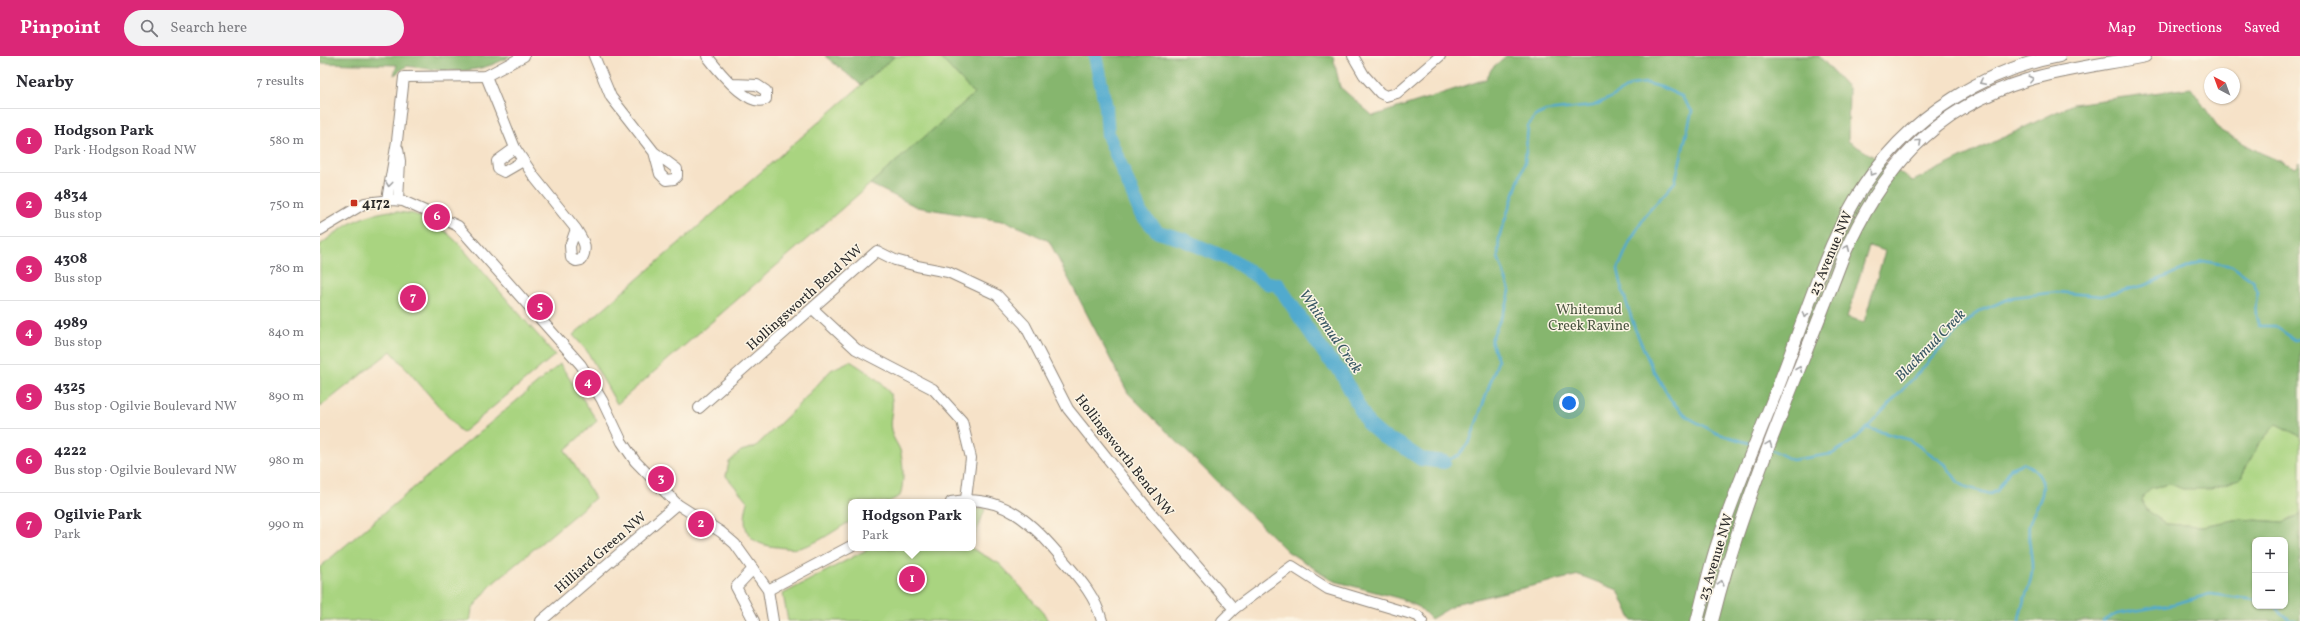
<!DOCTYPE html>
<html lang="en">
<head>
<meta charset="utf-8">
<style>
  body { margin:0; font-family:Vollkorn,serif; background:#f2f2f3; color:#2b2b33 }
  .controls { position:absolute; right:12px; bottom:12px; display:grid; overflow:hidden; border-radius:8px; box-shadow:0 1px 3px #0004 }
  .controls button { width:36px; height:36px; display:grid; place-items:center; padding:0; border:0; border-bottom:1px solid #e1e1e2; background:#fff; color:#2b2b33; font:20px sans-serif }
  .compass { position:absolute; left:1884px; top:12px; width:36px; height:36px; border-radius:50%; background:#fff; box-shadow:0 1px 3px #0004; rotate:319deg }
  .you { position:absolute; left:1249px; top:347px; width:14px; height:14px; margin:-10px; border:3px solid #fff; border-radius:50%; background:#1a73e8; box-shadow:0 0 0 6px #1a73e833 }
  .badge { display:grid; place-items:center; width:26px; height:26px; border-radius:50%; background:#db2777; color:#fff; font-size:13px; font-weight:700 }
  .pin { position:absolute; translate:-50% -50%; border:2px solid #fff; box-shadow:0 1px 4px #0006 }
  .popup { position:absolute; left:528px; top:443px; width:128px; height:52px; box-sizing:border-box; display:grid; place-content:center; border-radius:8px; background:#fff; filter:drop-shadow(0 1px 3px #0005); font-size:13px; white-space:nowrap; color:#7c7c81 }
  .popup b { font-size:15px; color:#2b2b33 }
  .popup::after { content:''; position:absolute; left:50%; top:100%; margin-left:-8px; border:8px solid transparent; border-top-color:#fff }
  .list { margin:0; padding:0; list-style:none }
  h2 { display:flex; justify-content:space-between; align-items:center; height:52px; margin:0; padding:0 16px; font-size:17px }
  h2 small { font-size:13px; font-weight:400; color:#7c7c81 }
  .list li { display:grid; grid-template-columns:26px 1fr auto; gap:12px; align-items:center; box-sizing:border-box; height:64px; padding:0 16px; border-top:1px solid #e1e1e2 }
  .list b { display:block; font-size:15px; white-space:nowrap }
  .list p { margin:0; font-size:13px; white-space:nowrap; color:#7c7c81 }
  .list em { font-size:13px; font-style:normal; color:#7c7c81 }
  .icon { flex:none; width:22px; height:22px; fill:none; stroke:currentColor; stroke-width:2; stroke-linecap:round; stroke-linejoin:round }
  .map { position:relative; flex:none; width:1980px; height:565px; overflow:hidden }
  header { display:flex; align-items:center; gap:24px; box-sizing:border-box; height:56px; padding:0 20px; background:#db2777; color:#fff }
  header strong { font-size:19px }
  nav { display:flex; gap:22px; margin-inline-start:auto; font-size:14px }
  .search { width:280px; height:36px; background:#f2f2f3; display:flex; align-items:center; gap:10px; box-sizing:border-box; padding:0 14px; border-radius:22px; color:#7c7c81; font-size:15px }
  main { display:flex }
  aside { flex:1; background:#fff }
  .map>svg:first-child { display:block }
</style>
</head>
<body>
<header>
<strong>Pinpoint</strong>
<div class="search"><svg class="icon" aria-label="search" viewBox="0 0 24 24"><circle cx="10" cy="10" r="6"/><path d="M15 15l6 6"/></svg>Search here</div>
<nav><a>Map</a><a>Directions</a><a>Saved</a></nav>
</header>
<main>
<aside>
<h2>Nearby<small>7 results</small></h2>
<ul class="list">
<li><span class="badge">1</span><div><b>Hodgson Park</b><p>Park · Hodgson Road NW</p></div><em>580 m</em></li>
<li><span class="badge">2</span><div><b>4834</b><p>Bus stop</p></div><em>750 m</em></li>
<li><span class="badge">3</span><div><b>4308</b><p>Bus stop</p></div><em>780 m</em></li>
<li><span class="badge">4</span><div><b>4989</b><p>Bus stop</p></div><em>840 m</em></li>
<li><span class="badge">5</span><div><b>4325</b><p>Bus stop · Ogilvie Boulevard NW</p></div><em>890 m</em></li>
<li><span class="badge">6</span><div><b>4222</b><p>Bus stop · Ogilvie Boulevard NW</p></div><em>980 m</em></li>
<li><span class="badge">7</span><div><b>Ogilvie Park</b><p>Park</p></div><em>990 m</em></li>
</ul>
</aside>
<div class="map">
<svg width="1980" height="565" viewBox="0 0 1980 565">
  <rect width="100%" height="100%" fill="#fcf5e5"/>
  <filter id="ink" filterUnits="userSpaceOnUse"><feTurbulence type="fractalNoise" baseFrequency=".025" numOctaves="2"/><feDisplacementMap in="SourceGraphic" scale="8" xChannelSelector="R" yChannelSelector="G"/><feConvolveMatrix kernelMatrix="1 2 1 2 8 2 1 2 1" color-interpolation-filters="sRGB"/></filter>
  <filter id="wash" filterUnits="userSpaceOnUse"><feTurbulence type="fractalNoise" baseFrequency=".012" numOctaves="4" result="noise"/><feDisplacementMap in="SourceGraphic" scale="16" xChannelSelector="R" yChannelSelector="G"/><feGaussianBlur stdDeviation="0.9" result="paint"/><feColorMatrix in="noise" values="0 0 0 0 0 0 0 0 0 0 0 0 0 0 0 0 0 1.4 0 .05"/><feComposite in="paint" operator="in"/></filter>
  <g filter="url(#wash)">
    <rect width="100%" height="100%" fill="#f6e2c8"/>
    <!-- green -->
    <g fill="#a9d480" stroke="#6a8056">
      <path d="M575 0H619L654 38 297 348 267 295 253 279Z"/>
      <path d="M70 155 94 158 118 169 137 186 235 299 142 377 71 295 0 351V189C25 169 38 160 70 155Z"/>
      <path d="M530 305C541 312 564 326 570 338 576 349 568 363 571 374 572 381 577 387 580 394 584 408 584 427 580 440L568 446H531V465C516 473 499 487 482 491 474 494 466 492 458 491 428 489 420 474 428 446L406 420 409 406 421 395 435 391 473 355 511 314Z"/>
      <path d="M240 308 277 365 245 394 275 442 172 528 152 553 150 565H0V511Z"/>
      <path d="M1956 368 1980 380V459L1962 466 1920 463 1882 470 1846 468 1827 454 1822 445 1823 440 1831 432 1836 431 1850 428 1863 433 1920 423 1938 389Z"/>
      <path d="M653 453H665L653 485Z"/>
      <path d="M550 492H651L680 508 723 556 728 565H468L463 538Z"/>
    </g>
    <!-- forest -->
    <g fill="#86b66e" stroke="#58704c" fill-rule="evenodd">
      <path d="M0 0H190C155 21 125 15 87 10L74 19 77 9 0 7Z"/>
      <path d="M505 0H575L541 29Z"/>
      <path d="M619 0H1013L1020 31 1053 60 1166 23 1172 12 1186 0H1499L1529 33 1528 85 1593 125 1753 48 1871 32 1901 75 1941 97 1976 112 1980 106V380L1956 368 1938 389 1920 423 1891 433H1863L1850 428 1836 431 1831 432 1823 440 1822 445 1827 454 1846 468 1882 470 1920 463 1962 466 1980 459V565H1312L1298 534 1259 519 1138 547 1111 563 1099 551 1078 542 1014 525 967 495 808 337 729 185 688 166 597 151 550 128 654 38ZM1549 190 1565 195 1544 266 1527 261ZM1935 484H1965V550H1935Z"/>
    </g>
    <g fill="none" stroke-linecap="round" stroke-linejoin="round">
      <!-- stream -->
      <g stroke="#51aace" stroke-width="2.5">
        <path d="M1547 372 1636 276 1657 256 1694 241 1737 236 1781 240 1826 229 1883 205 1912 210 1933 225 1938 236C1935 248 1934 258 1939 270H1955L1975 284 1980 283"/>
        <path d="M1450 393 1472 404 1512 398 1534 384 1547 372 1590 384 1625 408 1638 426 1646 431 1670 438 1677 435 1691 412 1703 407C1710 411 1718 415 1721 423 1728 440 1712 454 1709 469 1707 485 1713 499 1712 515 1711 532 1700 548 1699 565"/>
        <path d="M1124 406 1139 399 1150 385 1178 305 1171 284 1187 248 1190 235 1178 201 1179 181 1205 106 1208 70 1215 60 1226 55 1273 50 1292 41 1311 29 1326 27 1341 31 1361 40 1372 55 1355 126 1327 157 1310 185 1298 213 1303 236 1315 273 1332 312 1352 346 1369 362 1396 377 1432 388"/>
        <path d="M1954 550 1970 564 1975 565"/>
        <path d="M1783 565 1797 558 1854 548 1890 538 1935 544"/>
      </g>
      <!-- river -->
      <path stroke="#51aace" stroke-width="14" d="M775 0 786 51 788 79 821 158 838 176 862 183 915 206 947 227 958 229 1007 301 1021 316 1048 368 1063 381 1079 388 1101 403 1124 406"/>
    </g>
  </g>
  <g filter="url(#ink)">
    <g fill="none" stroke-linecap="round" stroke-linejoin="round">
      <defs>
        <g id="minor">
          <path d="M274 0 291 41 334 96 357 113V120L354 123 346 124 340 118 334 96"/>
          <path d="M387 0C397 13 429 54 446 43V35L437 29 413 28"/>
          <path d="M1033 0 1044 19 1060 37 1066 40 1077 37 1120 0"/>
          <path d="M166 20 195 92 215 122 256 173C263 184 269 192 261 204L256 205 251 202 250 190 256 173"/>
          <path d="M195 92 177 105 178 113 184 116 203 105"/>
          <path d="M67 144 77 85 84 21 166 20 204 0"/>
          <path d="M78 144 80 105 78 93"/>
          <path d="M0 174 45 147 72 144 83 145 138 170 261 309 282 344 302 386 315 405 357 448 401 476 415 488 448 534 453 565"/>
          <path d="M493 253 536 293 613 333 642 365 651 402 646 443"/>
          <path d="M379 352 557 195 575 204 597 210 628 216 677 239 705 269 748 353 832 458 914 553"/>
          <path d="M631 446C683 436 715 469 745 506 761 524 776 542 782 565"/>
          <path d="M433 513 416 531 434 565"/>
          <path d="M448 534 531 490"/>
          <path d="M221 565 357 448"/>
          <path d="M902 565 914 553 972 510 1008 533 1098 560 1102 565"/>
        </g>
        <g id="major">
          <path d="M1377 565C1384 539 1389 512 1398 486 1416 431 1440 378 1461 323 1504 212 1525 110 1634 42 1665 22 1702 7 1739 0"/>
          <path d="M1392 565C1423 440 1477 323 1522 203 1560 116 1612 53 1707 24 1745 13 1786 8 1825 0"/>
        </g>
      </defs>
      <!-- minor casing -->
      <use href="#minor" stroke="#90867a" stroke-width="12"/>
      <!-- major casing -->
      <use href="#major" stroke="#90867a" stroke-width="14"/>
      <!-- minor -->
      <use href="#minor" stroke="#fff" stroke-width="10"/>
      <!-- major -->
      <use href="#major" stroke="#fff" stroke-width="12"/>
    </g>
    <!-- one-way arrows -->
    <defs><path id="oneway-chevron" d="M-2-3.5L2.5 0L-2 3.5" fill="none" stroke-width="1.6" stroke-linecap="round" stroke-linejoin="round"/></defs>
    <g stroke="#a0a0a0">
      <use href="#oneway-chevron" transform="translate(1711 23) rotate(-14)"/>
      <use href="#oneway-chevron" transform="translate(1662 26) rotate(153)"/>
      <use href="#oneway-chevron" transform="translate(1599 86) rotate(-43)"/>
      <use href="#oneway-chevron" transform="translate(1552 117) rotate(127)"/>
      <use href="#oneway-chevron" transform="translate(69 128) rotate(97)"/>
      <use href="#oneway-chevron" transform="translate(1527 192) rotate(-66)"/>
      <use href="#oneway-chevron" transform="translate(1485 259) rotate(110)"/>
      <use href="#oneway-chevron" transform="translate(1479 313) rotate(-68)"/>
      <use href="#oneway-chevron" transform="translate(1449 388) rotate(-69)"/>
      <use href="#oneway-chevron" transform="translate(1401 527) rotate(-75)"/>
    </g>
  </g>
  <!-- markers -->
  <rect fill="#c8321e" stroke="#fcf5e5" stroke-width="1.5" x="30" y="143" width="8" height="8" rx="2"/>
  <g text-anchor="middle" stroke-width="3" stroke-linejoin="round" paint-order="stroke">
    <!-- poi labels -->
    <g font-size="14" font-weight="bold" fill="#2b2b2b" stroke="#fcf5e5" text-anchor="start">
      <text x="42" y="152">4172</text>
    </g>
    <!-- street labels -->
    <g font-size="14" fill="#2b2b2b" stroke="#fcf5e5">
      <text transform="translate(1510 197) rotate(-67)" y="5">23 Avenue NW</text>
      <text transform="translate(484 241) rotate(-42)" y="5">Hollingsworth Bend NW</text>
      <text transform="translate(805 399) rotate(52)" y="5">Hollingsworth Bend NW</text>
      <text transform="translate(280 496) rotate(-41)" y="5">Hilliard Green NW</text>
      <text transform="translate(1395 501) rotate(-73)" y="5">23 Avenue NW</text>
    </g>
    <!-- park labels -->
    <g font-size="14" fill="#4a5540" stroke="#fcf5e5">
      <text x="1269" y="258">Whitemud<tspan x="1269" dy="16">Creek Ravine</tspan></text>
    </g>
    <!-- water labels -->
    <g font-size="15" font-style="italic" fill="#385764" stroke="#fcf5e5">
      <text transform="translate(1011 275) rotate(55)" y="5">Whitemud Creek</text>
      <text transform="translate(1610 289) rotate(-46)" y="5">Blackmud Creek</text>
    </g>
  </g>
</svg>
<div class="controls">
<button>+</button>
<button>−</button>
</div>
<svg class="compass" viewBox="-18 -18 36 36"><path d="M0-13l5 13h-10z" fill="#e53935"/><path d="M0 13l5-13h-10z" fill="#7c7c81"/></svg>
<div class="you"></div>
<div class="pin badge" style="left:592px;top:523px">1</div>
<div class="popup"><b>Hodgson Park</b>Park</div>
<div class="pin badge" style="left:381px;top:468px">2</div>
<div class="pin badge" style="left:341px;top:423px">3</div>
<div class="pin badge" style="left:268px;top:327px">4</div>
<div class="pin badge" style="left:220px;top:251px">5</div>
<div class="pin badge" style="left:117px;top:161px">6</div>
<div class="pin badge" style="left:93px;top:242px">7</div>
</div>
</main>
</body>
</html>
